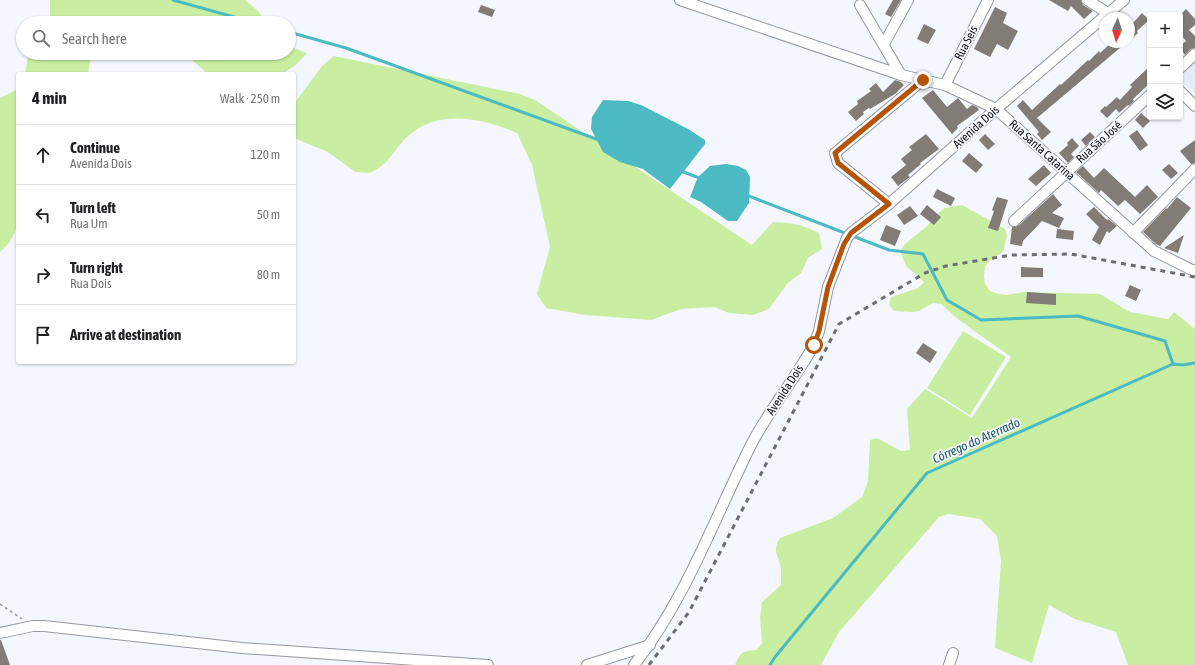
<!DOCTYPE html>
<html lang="en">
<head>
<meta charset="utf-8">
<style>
  body { margin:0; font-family:"Asap Condensed",sans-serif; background:#f2f2f2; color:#202124 }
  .controls { position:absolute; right:12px; top:12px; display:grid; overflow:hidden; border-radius:4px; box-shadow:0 1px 3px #0004 }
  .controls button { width:36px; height:36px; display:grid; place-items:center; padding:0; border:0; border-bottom:1px solid #e0e0e0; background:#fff; color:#202124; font:20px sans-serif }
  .compass { position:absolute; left:1099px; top:12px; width:36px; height:36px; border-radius:50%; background:#fff; box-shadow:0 1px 3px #0004; rotate:184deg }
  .stop { position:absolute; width:12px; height:12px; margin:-9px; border:3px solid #b45309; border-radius:50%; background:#fff }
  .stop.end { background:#b45309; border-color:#fff; box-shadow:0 1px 4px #0008 }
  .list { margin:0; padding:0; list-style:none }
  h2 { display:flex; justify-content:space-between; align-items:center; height:52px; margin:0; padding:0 16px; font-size:17px }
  h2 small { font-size:13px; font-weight:400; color:#757577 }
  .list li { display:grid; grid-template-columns:26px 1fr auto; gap:12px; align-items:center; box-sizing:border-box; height:60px; padding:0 16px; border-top:1px solid #e0e0e0 }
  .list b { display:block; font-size:15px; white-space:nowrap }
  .list p { margin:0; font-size:13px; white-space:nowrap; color:#757577 }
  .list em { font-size:13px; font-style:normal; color:#757577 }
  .icon { flex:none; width:22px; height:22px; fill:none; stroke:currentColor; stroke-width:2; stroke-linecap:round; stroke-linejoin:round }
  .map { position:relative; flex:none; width:1195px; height:665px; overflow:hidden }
  .search { position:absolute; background:#fff; box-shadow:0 1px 3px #0004; left:16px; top:16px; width:280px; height:44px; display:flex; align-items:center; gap:10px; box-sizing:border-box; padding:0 14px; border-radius:22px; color:#757577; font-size:15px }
  .panel { position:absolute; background:#fff; box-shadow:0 1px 3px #0004; left:16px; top:72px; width:280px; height:292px; border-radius:4px }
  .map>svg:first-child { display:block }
</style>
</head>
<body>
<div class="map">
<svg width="1195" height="665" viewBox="0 0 1195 665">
  <rect width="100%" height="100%" fill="#f5f7fe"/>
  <!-- built -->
  <path fill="#e6ebfa" d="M1195 62V94L1183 82 1182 79V74Z"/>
  <!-- green -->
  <g fill="#c9eea1">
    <path d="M50 0H245L257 10 267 23H132L119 21 112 23H50Z"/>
    <path d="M289 46 307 53 296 65 282 74H208L184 53H289Z"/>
    <path d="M30 53H92L88 74H25L28 55Z"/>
    <path d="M334 56 520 94 535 100 752 245 773 222C793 223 801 224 819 233L822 249 808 258 801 273 788 283 769 309 753 315 729 313 714 307 681 309 651 320 585 315 546 308 537 294 550 247 532 165 517 133C482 118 438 108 407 137 399 144 393 155 385 163 381 167 375 170 370 173L355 172 328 152 294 138V104L322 66Z"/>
    <path d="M18 89V219C15 234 12 242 0 252V98Z"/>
    <path d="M962 205 1005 229 1007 236 1003 252 990 260 985 267 984 276 985 284 990 291 998 294 1007 295 1024 292 1100 294 1130 312 1168 319 1174 312 1195 329V665H1128L1116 632 1075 619 1049 605 1032 663 995 648 1001 561 997 536 980 519 948 514 939 517 839 632 821 665H735C740 652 743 651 756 650L762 643 760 618 762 602 781 585C781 580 781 574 781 569 779 555 771 552 780 538L833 518 862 497 868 481 870 440 877 438 901 451 910 450 907 409 925 389 972 418 1011 357 959 320 941 304 933 303 919 311 911 312 894 311 889 305 891 297 918 288 924 282 906 266 900 251 905 244 927 226 938 213 945 208Z"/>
    <path d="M963 331 1006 357 970 415 927 388Z"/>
  </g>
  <!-- water -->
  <g fill="#4cbac2">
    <path d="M603 100 628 101 641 105 688 129 705 140V144L670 189 643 169 620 162 603 152 591 129 592 117Z"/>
    <path d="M726 164 738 166 746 170 750 177 749 203 737 221H728L701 202 690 197 698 177 710 166Z"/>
  </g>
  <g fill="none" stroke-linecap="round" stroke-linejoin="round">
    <!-- stream -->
    <g stroke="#4cbac2" stroke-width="3">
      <path d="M173 0 256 23"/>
      <path d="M289 32 346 48 599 140"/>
      <path d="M681 171 702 179"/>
      <path d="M746 195 889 250 923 254 947 300 981 320 1078 316 1165 341 1173 364"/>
      <path d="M770 665 775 657 927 473 1173 364 1183 365 1195 363"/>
    </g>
  </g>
  <!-- building -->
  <g fill="#817d76">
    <path d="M893 0H901L891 17 885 14Z"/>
    <path d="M1049 0H1081L1083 5 1093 11 1084 19 1071 6 1068 11Z"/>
    <path d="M481 5 495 10 492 17 478 12Z"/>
    <path d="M995 7 1007 13 1003 23 1018 31 1008 50 997 44 990 57 974 49Z"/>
    <path d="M1186 9 1195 19V25L1189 30 1195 36V48L1191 49 1185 55 1180 48V46L1186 41 1180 34V15Z"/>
    <path d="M1142 13 1149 20 1137 31 1138 33 1129 41V22L1131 25Z"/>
    <path d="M924 24 936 30 928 44 917 39Z"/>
    <path d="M1112 42H1127L1037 118 1051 132 1042 140 1037 134 1039 132 1017 106 1023 100 1032 110 1060 84 1061 85 1088 60 1089 61 1099 51 1100 53Z"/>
    <path d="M1150 66V83L1133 99 1134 101 1129 106 1128 105 1119 113 1116 109 1107 118 1100 111 1105 106 1106 107 1117 97 1120 100 1132 87 1130 85Z"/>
    <path d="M895 80 901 82 904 85 895 94 870 109 869 108 863 112 864 114 856 121 848 112 858 104 857 101 871 91 869 89 876 83 883 92Z"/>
    <path d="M933 90 947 107 958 98 967 109 972 105 977 107 979 110 957 126 958 128 952 134 922 98Z"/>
    <path d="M1141 113 1150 121 1143 128 1135 120Z"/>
    <path d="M1137 130 1148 145 1140 151 1129 136Z"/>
    <path d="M1090 132 1095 137 1086 146 1081 140Z"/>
    <path d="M926 134 939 149 920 163 921 164 908 175 910 177 898 186 891 177 906 165 901 159 912 150 909 147Z"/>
    <path d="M985 134 995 144 988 150 979 140Z"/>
    <path d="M1072 138 1079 146 1071 154 1074 157 1068 163 1059 153 1068 145 1067 143Z"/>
    <path d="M1195 140V163L1191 164 1180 151Z"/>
    <path d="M969 153 983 165 976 173 962 161Z"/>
    <path d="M1169 164 1178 173 1171 179 1162 170Z"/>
    <path d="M1044 165 1051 173 1036 186 1028 179Z"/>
    <path d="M1083 166 1094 178 1104 168 1135 197 1147 185 1158 197 1140 214 1125 200 1118 206 1101 190 1099 193 1076 172Z"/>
    <path d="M937 189 955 198 951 206 933 197Z"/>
    <path d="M1053 194 1062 205 1052 213 1064 218 1059 228 1042 221 1023 241 1022 246 1010 244 1012 227 1018 226Z"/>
    <path d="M997 197 1008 200 998 231 988 228 994 211 992 210Z"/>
    <path d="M1177 197 1191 208 1160 246 1156 244 1143 232 1166 208 1167 209Z"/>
    <path d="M927 205 941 217 934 225 920 214Z"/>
    <path d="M910 206 918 216 904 225 897 215Z"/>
    <path d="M1094 207 1107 220 1108 219 1117 226 1109 233 1107 231 1100 245 1092 240 1099 227 1086 214Z"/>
    <path d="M886 225 901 231 895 246 880 240Z"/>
    <path d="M1057 229 1074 231 1073 240 1056 238Z"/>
    <path d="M1184 235 1178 253 1164 248Z"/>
    <path d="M1021 267 1043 268V277H1021Z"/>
    <path d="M1130 285 1141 290 1136 301 1125 296Z"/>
    <path d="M1027 292 1056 294V305L1026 303Z"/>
    <path d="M923 343 937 352 930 363 916 353Z"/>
    <path d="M0 640H1L10 665H0Z"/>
  </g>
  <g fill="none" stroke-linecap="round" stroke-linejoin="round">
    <defs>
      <g id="minor">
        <path d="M680 0 901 75"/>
        <path d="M1087 0 1108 13"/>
        <path d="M860 5 901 75 945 85 996 109 1154 251 1194 271 1195 270"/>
        <path d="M884 44 908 0"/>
        <path d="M1180 68 1195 54"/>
        <path d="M945 85 988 0"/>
        <path d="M1180 91 1195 106"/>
        <path d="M889 204 838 163 835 153 923 80"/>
        <path d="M1014 221 1150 95"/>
        <path d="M1133 233 1195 169"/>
        <path d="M0 633 33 626H44L242 648 488 665"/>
        <path d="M587 665 650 645"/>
        <path d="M634 665C686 599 714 519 751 445 769 410 795 379 814 345L819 331 828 287 847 238 851 233 889 204 996 109 1124 0"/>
        <path d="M949 665 953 653"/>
      </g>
    </defs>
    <!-- minor casing -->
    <use href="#minor" stroke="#95979f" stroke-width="12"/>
    <!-- path -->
    <path stroke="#999ba0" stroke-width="1.5" stroke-dasharray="3 3" stroke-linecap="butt" d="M0 604 22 619"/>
    <!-- minor -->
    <use href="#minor" stroke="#fff" stroke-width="10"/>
    <!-- rail -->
    <path stroke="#6b6d71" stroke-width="3" stroke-dasharray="5 5" stroke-linecap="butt" d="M649 665 689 612 839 324 925 273 946 266 1011 255 1071 254 1195 277"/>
  </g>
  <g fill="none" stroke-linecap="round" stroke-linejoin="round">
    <!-- route -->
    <path stroke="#b45309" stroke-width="5" d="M814 345 819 331 828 287 844 244 851 233 889 204 838 163 835 153 923 80"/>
  </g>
  <g text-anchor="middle" stroke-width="3.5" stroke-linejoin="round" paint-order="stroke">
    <!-- street labels -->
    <g font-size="12" fill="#121315" stroke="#f5f7fe">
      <text transform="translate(966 43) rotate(-63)" y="4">Rua Seis</text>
      <text transform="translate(976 127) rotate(-42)" y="4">Avenida Dois</text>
      <text transform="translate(1099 142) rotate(-42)" y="4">Rua São José</text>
      <text transform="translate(1042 150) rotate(42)" y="4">Rua Santa Catarina</text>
      <text transform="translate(785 390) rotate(-57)" y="4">Avenida Dois</text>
    </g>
    <!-- water labels -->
    <g font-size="13" font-style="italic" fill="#1b595d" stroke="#f5f7fe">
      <text transform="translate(976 440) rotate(-24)" y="5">Córrego do Aterrado</text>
    </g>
  </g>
</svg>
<div class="controls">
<button>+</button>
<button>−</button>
<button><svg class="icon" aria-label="layers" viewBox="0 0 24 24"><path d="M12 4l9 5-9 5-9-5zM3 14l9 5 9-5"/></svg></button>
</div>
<svg class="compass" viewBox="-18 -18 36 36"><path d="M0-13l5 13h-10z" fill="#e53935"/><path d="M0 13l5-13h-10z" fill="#757577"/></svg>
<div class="stop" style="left:814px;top:345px"></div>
<div class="stop end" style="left:923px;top:80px"></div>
<div class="search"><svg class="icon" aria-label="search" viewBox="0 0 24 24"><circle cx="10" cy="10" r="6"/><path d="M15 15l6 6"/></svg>Search here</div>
<section class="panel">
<h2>4 min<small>Walk · 250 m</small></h2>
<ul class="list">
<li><svg class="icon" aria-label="ahead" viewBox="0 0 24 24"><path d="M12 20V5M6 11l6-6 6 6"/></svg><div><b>Continue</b><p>Avenida Dois</p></div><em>120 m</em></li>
<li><svg class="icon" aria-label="left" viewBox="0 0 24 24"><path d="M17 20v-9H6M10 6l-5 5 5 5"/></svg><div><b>Turn left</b><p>Rua Um</p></div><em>50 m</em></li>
<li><svg class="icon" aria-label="right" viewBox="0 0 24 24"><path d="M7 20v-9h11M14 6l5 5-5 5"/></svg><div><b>Turn right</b><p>Rua Dois</p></div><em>80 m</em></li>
<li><svg class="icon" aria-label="arrive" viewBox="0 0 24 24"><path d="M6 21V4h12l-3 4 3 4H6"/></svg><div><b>Arrive at destination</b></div></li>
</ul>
</section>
</div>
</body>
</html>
